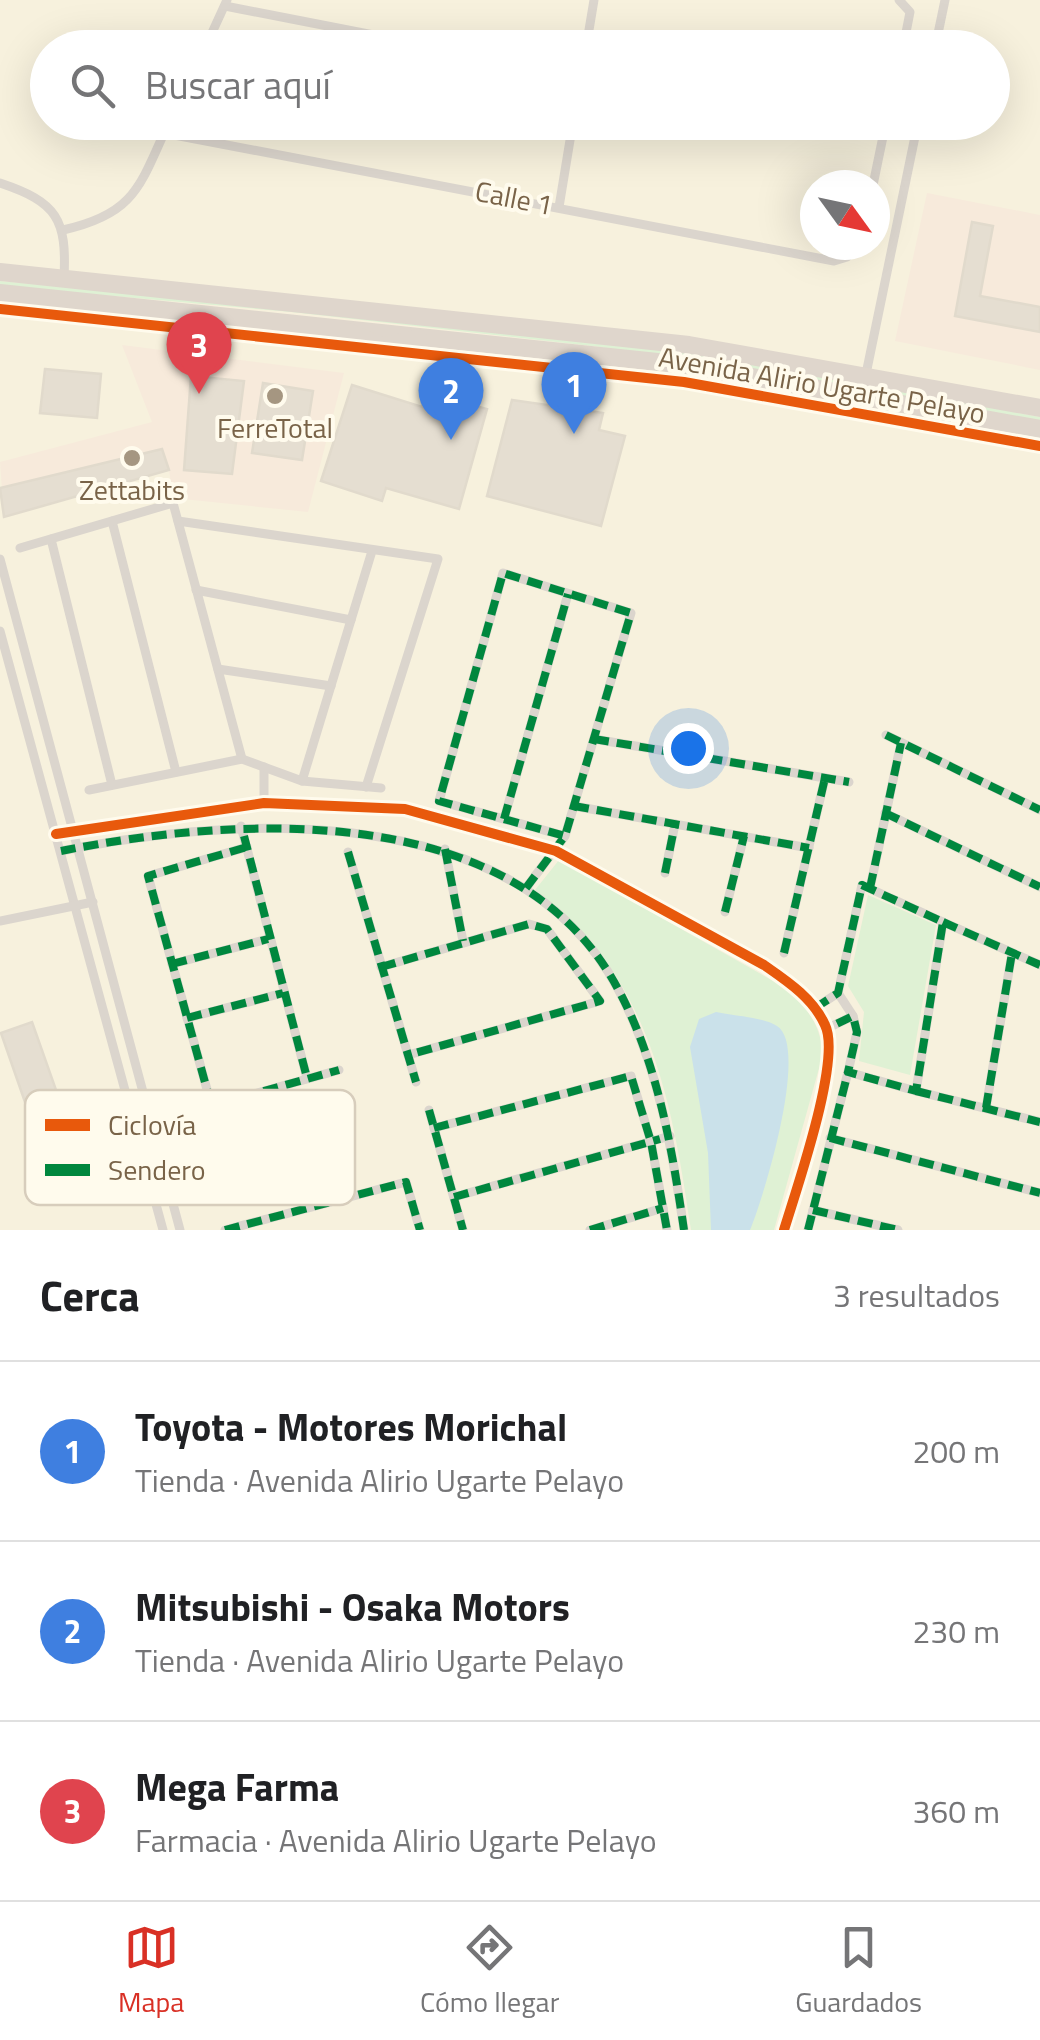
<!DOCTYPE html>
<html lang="es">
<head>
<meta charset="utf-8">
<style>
  body { margin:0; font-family:"Titillium Web",sans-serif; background:#f2f2f2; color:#202124 }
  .compass { position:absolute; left:800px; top:170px; width:90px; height:90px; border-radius:50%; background:#fff; box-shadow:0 10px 40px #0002; rotate:123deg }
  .you { position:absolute; left:688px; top:748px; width:35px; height:35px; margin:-25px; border:8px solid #fff; border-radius:50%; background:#1a73e8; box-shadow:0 0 0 15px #1a73e833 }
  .badge { display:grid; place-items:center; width:65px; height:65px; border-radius:50%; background:#d93025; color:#fff; font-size:32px; font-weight:700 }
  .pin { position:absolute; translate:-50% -82px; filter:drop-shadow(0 2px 5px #0008) }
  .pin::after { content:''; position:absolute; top:52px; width:35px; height:30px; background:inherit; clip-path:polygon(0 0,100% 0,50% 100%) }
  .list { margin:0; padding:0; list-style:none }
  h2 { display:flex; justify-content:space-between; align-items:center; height:130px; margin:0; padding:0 40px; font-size:42px }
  h2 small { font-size:32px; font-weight:400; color:#757577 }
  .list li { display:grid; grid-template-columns:65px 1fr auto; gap:30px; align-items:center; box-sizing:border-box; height:180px; padding:0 40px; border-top:2px solid #e0e0e0 }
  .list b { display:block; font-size:38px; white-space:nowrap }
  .list p { margin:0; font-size:32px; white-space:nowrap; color:#757577 }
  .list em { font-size:32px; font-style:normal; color:#757577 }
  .icon { flex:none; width:55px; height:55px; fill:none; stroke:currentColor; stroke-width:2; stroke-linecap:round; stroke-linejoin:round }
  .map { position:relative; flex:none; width:1040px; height:1230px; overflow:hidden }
  .search { position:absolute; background:#fff; box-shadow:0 10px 40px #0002; left:30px; right:30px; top:30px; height:110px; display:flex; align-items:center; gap:25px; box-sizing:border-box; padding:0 35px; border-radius:55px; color:#757577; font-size:38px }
  .sheet { height:670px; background:#fff }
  nav { display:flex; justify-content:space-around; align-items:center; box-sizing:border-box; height:140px; border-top:2px solid #e0e0e0; background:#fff; font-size:28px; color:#757577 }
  nav a { display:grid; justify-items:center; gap:5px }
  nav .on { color:#d93025 }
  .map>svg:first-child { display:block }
</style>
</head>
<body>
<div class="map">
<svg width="1040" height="1230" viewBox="0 0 1040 1230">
  <rect width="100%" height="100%" fill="#f8f6eb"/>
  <!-- residential -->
  <path fill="#f7f1dd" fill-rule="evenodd" d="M0 0H1040V1230H0ZM48 48H992V122H48ZM815 185H875V245H815Z"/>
  <!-- commercial -->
  <g fill="#f7eadb">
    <path d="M927 193 1040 215V370L895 341Z"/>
    <path d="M122 345 344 373 308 512 173 498 169 470 4 517 0 462 152 422Z"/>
  </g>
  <!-- green -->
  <g fill="#dff1d4">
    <path d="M0 281 312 309 716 356 1040 417V422L600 347 291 312 0 286Z"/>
    <path d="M559 860 789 990C809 1010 820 1025 823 1054L774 1230H691C676 1129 659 1023 591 942 575 923 554 907 535 890Z"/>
    <path d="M868 895 936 925 910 1075 859 1061 864 1012 848 986Z"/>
  </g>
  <!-- water -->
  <path fill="#cae1ea" d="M716 1012C734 1016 763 1017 777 1026 810 1047 763 1199 750 1230H711L708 1153 690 1047 699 1019Z"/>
  <!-- building -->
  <g fill="#e5ded1" stroke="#e1dacc" stroke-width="2.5">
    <path d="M972 222 993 226 980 296 1040 307V332L955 316Z"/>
    <path d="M45 369 101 374 97 418 40 413Z"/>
    <path d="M191 376 244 381 232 474 184 470Z"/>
    <path d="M263 383 313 391 302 460 252 453Z"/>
    <path d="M352 385 422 407 426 392 487 409 459 509 386 488 382 501 321 481Z"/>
    <path d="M512 400 603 413 599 430 625 436 601 526 487 496Z"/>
    <path d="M162 449 169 470 4 517 0 488Z"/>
    <path d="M32 1022 56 1090 25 1102 1 1033Z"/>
  </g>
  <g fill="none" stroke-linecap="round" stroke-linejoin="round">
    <!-- street -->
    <g stroke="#dbd5cd" stroke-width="9">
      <path d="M899 0 910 12 903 48"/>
      <path d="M225 6 440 48"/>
      <path d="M205 48 227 0"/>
      <path d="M586 48 594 0"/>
      <path d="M935 48 945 0"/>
      <path d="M829 122 884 133"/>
      <path d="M164 133 834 261 847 257 857 245"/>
      <path d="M0 183C57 202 67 219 64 278"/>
      <path d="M873 185 886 122"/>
      <path d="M559 207 573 122"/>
      <path d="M63 230C136 214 140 185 169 122"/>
      <path d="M0 309 366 345"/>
      <path d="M396 348 684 382 1040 446"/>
      <path d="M866 374 918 122"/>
      <path d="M112 521 176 772"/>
      <path d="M178 521 438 559 366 787"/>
      <path d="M51 539 112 785"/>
      <path d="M20 548 173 503 242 759"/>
      <path d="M0 559 180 1230"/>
      <path d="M196 590 351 620"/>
      <path d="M0 631 163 1230"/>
      <path d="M218 669 331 686"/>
      <path d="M886 735 1040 810"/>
      <path d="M594 739 849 782"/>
      <path d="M264 767V803"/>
      <path d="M302 781 372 551"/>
      <path d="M89 790 242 759 302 781 381 788"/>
      <path d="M574 806 809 848"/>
      <path d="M885 813 1040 887"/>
      <path d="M504 819 568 594"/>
      <path d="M241 826 307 1078"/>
      <path d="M56 834 264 803 405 809 556 851 764 965C787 981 813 998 825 1025 842 1059 796 1190 784 1230"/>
      <path d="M445 849 463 941"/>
      <path d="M61 851C240 815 517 799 618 989 658 1064 672 1148 684 1230"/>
      <path d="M348 852 416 1082"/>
      <path d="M665 873 675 824"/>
      <path d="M526 888 565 836 631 613 503 573 439 801 565 836"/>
      <path d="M870 888 901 743"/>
      <path d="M725 912 744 836"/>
      <path d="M0 921 93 902"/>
      <path d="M943 922 1040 965"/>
      <path d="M784 953 825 778"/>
      <path d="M172 964 268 939"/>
      <path d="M381 967 529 924 547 929 600 1001 408 1055"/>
      <path d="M838 993 853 1016"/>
      <path d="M815 1008 838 993 862 885 943 922 916 1091 848 1072 857 1032 853 1016 828 1028"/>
      <path d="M187 1018 283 993"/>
      <path d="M916 1091 1040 1122"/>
      <path d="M211 1104 148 876 247 847"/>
      <path d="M986 1108 1012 953"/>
      <path d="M429 1110 463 1230"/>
      <path d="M175 1116 339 1070"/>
      <path d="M434 1128 631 1076 651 1142 667 1230"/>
      <path d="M830 1138 1040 1193"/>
      <path d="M454 1197 670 1136"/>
      <path d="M813 1210 898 1230"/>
      <path d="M225 1230 406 1182 420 1230"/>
      <path d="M590 1230 663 1208"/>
      <path d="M808 1230 848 1072"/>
    </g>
    <!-- highway -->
    <g stroke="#dfd6cc" stroke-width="18">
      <path d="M0 272 689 345 1040 408"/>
      <path d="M0 293 686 365 1040 429"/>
      <path d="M349 332 383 347 418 338"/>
    </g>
    <!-- quiet -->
    <g stroke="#00873e" stroke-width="8" stroke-dasharray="15 8" stroke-linecap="butt">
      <path d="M886 735 1040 810"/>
      <path d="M594 739 849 782"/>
      <path d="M574 806 809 848"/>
      <path d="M885 813 1040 887"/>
      <path d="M504 819 568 594"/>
      <path d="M244 836 307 1078"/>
      <path d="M445 849 463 941"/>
      <path d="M61 851C240 815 517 799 618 989 658 1064 672 1148 684 1230"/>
      <path d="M348 852 416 1082"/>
      <path d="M665 873 675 824"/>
      <path d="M526 888 565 836 631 613 503 573 439 801 565 836"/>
      <path d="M870 888 901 743"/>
      <path d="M725 912 744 836"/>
      <path d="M943 922 1040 965"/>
      <path d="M784 953 825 778"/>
      <path d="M172 964 268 939"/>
      <path d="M381 967 529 924 547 929 600 1001 408 1055"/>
      <path d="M815 1008 838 993 862 885 943 922 916 1091 848 1072 857 1032 853 1016 828 1028"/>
      <path d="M187 1018 283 993"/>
      <path d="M916 1091 1040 1122"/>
      <path d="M211 1104 148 876 247 847"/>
      <path d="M986 1108 1012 953"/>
      <path d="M429 1110 463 1230"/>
      <path d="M175 1116 339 1070"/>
      <path d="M434 1128 631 1076 651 1142 667 1230"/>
      <path d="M830 1138 1040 1193"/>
      <path d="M454 1197 660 1139"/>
      <path d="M813 1210 898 1230"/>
      <path d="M225 1230 406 1182 420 1230"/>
      <path d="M590 1230 663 1208"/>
      <path d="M808 1230 848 1072"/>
    </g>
    <defs>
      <g id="cycleway">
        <path d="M0 309 684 382 1040 446"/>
        <path d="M56 834 264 803 405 809 556 851 764 965C787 981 813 998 825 1025 842 1059 796 1190 784 1230"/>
      </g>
    </defs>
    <!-- cycleway casing -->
    <use href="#cycleway" stroke="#fffbed" stroke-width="16"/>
    <!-- cycleway -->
    <use href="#cycleway" stroke="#e8590c" stroke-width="10"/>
  </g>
  <!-- markers -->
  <g fill="#a59681" stroke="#fffbed" stroke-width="4">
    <circle cx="275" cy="396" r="10"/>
    <circle cx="132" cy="458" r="10"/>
  </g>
  <g text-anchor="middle" stroke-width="8" stroke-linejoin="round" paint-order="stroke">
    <!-- street labels -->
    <g font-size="28" fill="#796348" stroke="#fffbed">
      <text transform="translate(514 198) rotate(11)" y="10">Calle 1</text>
      <text transform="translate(822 385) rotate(10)" y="10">Avenida Alirio Ugarte Pelayo</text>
    </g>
    <!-- poi labels -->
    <g font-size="28" fill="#796348" stroke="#fffbed">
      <text x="275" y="438">FerreTotal</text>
      <text x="132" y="500">Zettabits</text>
    </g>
  </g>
  <!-- legend -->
  <rect x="25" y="1090" width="330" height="115" rx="15" fill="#fffbed" stroke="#d7cdbc" stroke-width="2.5"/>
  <rect x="45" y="1119" width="45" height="12" fill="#e8590c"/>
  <rect x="45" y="1164" width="45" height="12" fill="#00873e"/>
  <g font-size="28" fill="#796348">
    <text x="108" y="1135">Ciclovía</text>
    <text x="108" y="1180">Sendero</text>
  </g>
</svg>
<svg class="compass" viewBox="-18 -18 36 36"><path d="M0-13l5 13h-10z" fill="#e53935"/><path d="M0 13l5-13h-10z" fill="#757577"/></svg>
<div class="you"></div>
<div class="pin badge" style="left:574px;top:434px;background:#3f7fe0">1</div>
<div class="pin badge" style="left:451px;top:440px;background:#3f7fe0">2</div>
<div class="pin badge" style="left:199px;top:394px;background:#e0444e">3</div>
<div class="search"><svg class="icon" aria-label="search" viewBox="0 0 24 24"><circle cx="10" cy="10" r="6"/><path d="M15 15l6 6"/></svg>Buscar aquí</div>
</div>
<section class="sheet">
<h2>Cerca<small>3 resultados</small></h2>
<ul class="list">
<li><span class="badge" style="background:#3f7fe0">1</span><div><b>Toyota - Motores Morichal</b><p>Tienda · Avenida Alirio Ugarte Pelayo</p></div><em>200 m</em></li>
<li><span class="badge" style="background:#3f7fe0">2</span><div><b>Mitsubishi - Osaka Motors</b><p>Tienda · Avenida Alirio Ugarte Pelayo</p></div><em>230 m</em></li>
<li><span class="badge" style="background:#e0444e">3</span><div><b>Mega Farma</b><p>Farmacia · Avenida Alirio Ugarte Pelayo</p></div><em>360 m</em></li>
</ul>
</section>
<nav>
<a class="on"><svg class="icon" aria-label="map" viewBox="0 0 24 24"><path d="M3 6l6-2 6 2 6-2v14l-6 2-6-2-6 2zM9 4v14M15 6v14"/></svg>Mapa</a>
<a><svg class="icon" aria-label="directions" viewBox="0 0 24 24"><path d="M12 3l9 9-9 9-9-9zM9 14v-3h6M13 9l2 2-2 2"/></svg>Cómo llegar</a>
<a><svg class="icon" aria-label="saved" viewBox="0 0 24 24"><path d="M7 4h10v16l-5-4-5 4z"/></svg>Guardados</a>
</nav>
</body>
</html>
